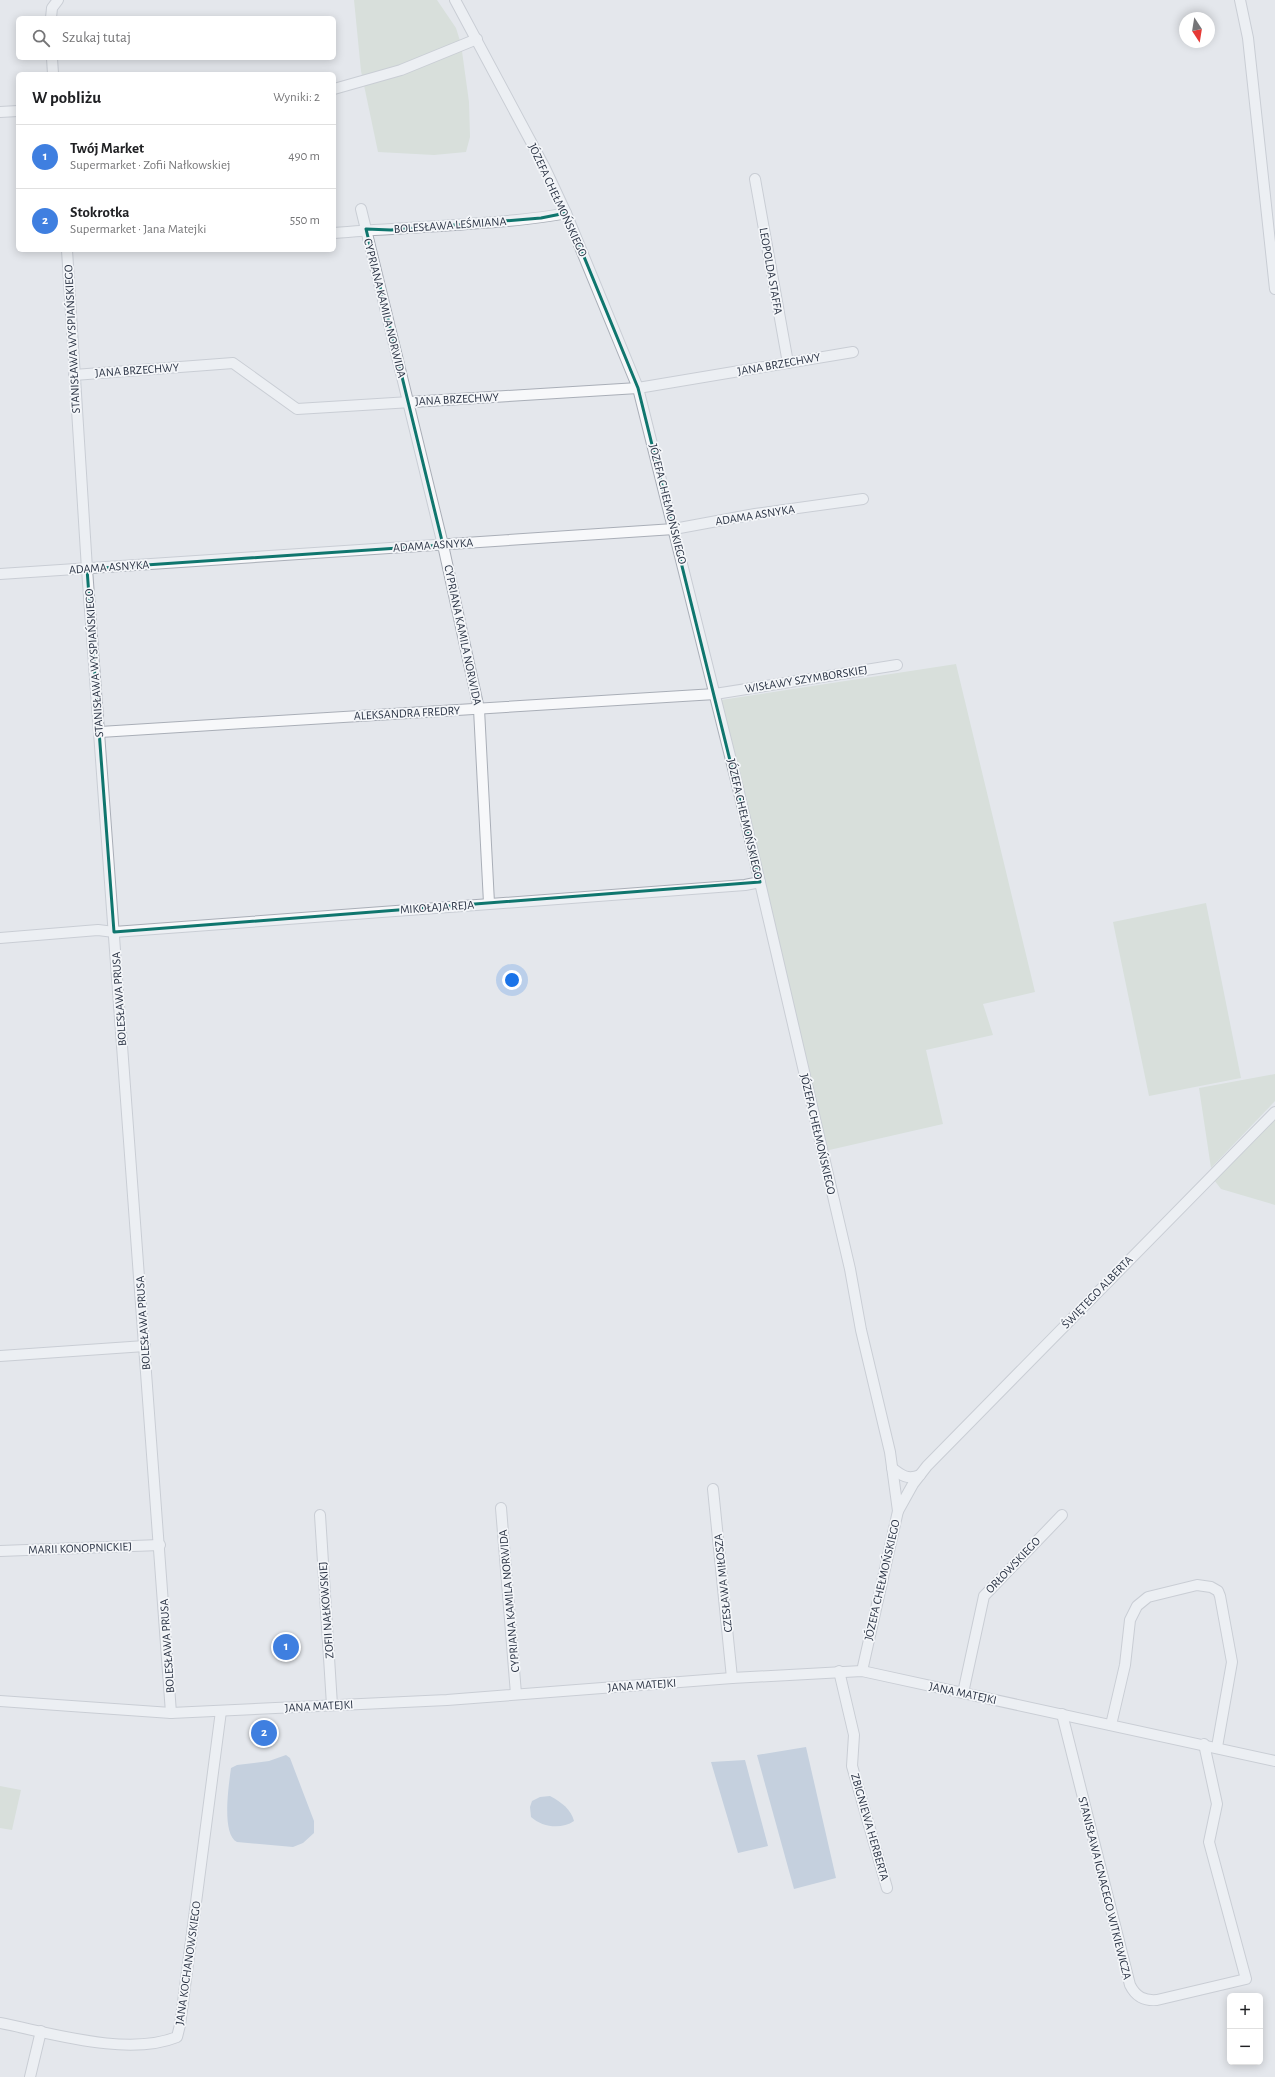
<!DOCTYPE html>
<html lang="pl">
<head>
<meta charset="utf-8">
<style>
  body { margin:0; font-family:"Alegreya Sans",sans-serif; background:#f6f6f6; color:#202124 }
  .controls { position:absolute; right:12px; bottom:12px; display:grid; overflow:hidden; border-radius:6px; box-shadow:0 2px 10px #0003 }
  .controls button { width:36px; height:36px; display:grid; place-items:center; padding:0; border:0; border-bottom:1px solid #e0e0e0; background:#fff; color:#202124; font:20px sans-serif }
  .compass { position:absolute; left:1179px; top:12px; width:36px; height:36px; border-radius:50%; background:#fff; box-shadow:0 2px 10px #0003; rotate:168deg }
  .you { position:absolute; left:512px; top:980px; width:14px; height:14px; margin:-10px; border:3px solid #fff; border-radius:50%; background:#1a73e8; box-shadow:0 0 0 6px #1a73e833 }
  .badge { display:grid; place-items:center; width:26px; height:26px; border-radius:50%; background:#d1495b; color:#fff; font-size:13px; font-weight:700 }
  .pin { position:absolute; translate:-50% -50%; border:2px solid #fff; box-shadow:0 1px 4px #0006 }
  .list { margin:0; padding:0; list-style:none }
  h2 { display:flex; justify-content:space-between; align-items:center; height:52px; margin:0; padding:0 16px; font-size:17px }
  h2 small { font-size:13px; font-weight:400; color:#757577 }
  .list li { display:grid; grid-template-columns:26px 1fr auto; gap:12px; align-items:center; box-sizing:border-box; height:64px; padding:0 16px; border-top:1px solid #e0e0e0 }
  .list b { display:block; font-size:15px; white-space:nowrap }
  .list p { margin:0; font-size:13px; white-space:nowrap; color:#757577 }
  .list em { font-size:13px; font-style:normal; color:#757577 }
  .icon { flex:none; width:22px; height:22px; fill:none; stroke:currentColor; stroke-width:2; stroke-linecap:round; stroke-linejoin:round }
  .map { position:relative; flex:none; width:1275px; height:2077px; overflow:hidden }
  .search { position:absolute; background:#fff; box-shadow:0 2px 10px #0003; left:16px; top:16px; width:320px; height:44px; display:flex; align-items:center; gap:10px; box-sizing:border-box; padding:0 14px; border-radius:6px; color:#757577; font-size:15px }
  .panel { position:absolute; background:#fff; box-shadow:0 2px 10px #0003; left:16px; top:72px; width:320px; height:180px; border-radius:6px }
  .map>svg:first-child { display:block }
</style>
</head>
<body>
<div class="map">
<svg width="1275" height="2077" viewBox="0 0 1275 2077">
  <rect width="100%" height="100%" fill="#e4e7ec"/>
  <!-- green -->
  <g fill="#c9d6c5">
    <path d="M354 0H437L456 28 461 44 469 102 470 137 466 152 434 155 378 152 361 71Z"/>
    <path d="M956 664 1035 992 983 1004 993 1035 926 1050 943 1124 825 1151 721 700Z"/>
    <path d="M1206 903 1241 1078 1149 1096 1113 922Z"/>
    <path d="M1275 1074V1101L1211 1168 1199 1088Z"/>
    <path d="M1275 1118V1205L1221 1189 1214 1180Z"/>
    <path d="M0 1786 21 1790 12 1830 0 1828Z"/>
  </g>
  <!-- water -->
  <g fill="#9fb4cc">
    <path d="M806 1747 836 1878 794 1889 757 1755Z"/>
    <path d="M286 1755 290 1758 314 1821V1833L303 1843 293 1847 237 1842C221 1834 229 1784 231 1768L237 1765 269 1761Z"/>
    <path d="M745 1760 768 1846 738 1853 711 1762Z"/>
    <path d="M550 1796C561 1802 571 1809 574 1821 561 1830 542 1827 531 1817L530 1807 532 1801 540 1797Z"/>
  </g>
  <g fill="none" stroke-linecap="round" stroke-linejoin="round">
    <defs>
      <g id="street">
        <path d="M455 0 545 168 566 213 638 388 738 788 850 1269 861 1330 890 1452 898 1511 862 1671"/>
        <path d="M1240 0 1248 38 1275 289"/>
        <path d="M51 18 52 8 58 0"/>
        <path d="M52 58 53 74"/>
        <path d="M334 89 401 70 477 39"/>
        <path d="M0 112 18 111"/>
        <path d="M755 179 788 363"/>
        <path d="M361 209 443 545 479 709 489 903"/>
        <path d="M334 233C383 229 432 227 481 223 510 221 538 219 566 213"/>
        <path d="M67 250 87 569 171 1713"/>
        <path d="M74 375 233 363 297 409 638 388 853 352"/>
        <path d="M0 574 674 529 755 514 863 499"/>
        <path d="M100 732 715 694 897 665"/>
        <path d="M0 938 98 930 114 932 745 885 760 882"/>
        <path d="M0 1356 145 1346"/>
        <path d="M892 1468C902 1476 908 1480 920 1475"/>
        <path d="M713 1489 732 1678"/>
        <path d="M501 1508 516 1694"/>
        <path d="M898 1511 913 1484 927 1466 1275 1112"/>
        <path d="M320 1515 332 1705"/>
        <path d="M0 1551 160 1545"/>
        <path d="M839 1671 854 1735 852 1766 887 1888"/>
        <path d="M963 1693 984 1596 1062 1515"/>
        <path d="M0 1701 171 1713 447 1700 732 1678 862 1671 1275 1761"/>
        <path d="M1062 1714 1130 1985C1136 1997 1144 2001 1157 2000L1246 1979 1209 1842 1217 1804 1204 1744"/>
        <path d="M1111 1725 1125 1665 1130 1620 1137 1606 1148 1597 1197 1585 1211 1587 1218 1591 1220 1596 1232 1662 1217 1747"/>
        <path d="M0 2023C51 2033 128 2057 177 2037L180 2025 221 1711"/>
        <path d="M30 2077 41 2031"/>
      </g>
    </defs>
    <!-- street casing -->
    <use href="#street" stroke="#a9aeb7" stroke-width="12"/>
    <!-- street -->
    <use href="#street" stroke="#f7f8fa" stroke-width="10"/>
  </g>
  <!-- marked area -->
  <path d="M0 0H1275V2077H0ZM566 213 638 388 760 882 114 932 87 569 443 545 366 229 391 230 541 218Z" fill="#e4e7ec" fill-opacity=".55" fill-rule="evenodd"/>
  <path fill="none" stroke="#0f766e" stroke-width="3" stroke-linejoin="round" d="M566 213 638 388 760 882 114 932 87 569 443 545 366 229 391 230 541 218Z"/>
  <g text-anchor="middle" stroke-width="3.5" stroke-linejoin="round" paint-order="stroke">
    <!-- street labels -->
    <g font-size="12" fill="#2b3445" stroke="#f4f6f9">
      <text transform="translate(558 200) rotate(65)" y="4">JÓZEFA CHEŁMOŃSKIEGO</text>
      <text transform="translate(450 225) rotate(-4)" y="4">BOLESŁAWA LEŚMIANA</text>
      <text transform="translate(771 271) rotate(80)" y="4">LEOPOLDA STAFFA</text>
      <text transform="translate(385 308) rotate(76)" y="4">CYPRIANA KAMILA NORWIDA</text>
      <text transform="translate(72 339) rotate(-93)" y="4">STANISŁAWA WYSPIAŃSKIEGO</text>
      <text transform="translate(779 364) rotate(-10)" y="4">JANA BRZECHWY</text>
      <text transform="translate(137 370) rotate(-4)" y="4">JANA BRZECHWY</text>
      <text transform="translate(457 399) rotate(-3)" y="4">JANA BRZECHWY</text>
      <text transform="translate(668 504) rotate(76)" y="4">JÓZEFA CHEŁMOŃSKIEGO</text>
      <text transform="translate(755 515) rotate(-9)" y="4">ADAMA ASNYKA</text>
      <text transform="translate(433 545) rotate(-4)" y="4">ADAMA ASNYKA</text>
      <text transform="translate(109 567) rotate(-4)" y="4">ADAMA ASNYKA</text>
      <text transform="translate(463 635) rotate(78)" y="4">CYPRIANA KAMILA NORWIDA</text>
      <text transform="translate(94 663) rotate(-94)" y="4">STANISŁAWA WYSPIAŃSKIEGO</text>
      <text transform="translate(806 679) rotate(-9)" y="4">WISŁAWY SZYMBORSKIEJ</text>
      <text transform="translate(407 713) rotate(-3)" y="4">ALEKSANDRA FREDRY</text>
      <text transform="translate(745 819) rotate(77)" y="4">JÓZEFA CHEŁMOŃSKIEGO</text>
      <text transform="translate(437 907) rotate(-4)" y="4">MIKOŁAJA REJA</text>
      <text transform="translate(119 999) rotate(-94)" y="4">BOLESŁAWA PRUSA</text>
      <text transform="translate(818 1134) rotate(77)" y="4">JÓZEFA CHEŁMOŃSKIEGO</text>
      <text transform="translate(1097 1292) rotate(-46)" y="4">ŚWIĘTEGO ALBERTA</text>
      <text transform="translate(143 1323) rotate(-94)" y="4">BOLESŁAWA PRUSA</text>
      <text transform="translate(80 1548) rotate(-2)" y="4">MARII KONOPNICKIEJ</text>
      <text transform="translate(1013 1565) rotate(-46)" y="4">ORŁOWSKIEGO</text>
      <text transform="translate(882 1580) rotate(-77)" y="4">JÓZEFA CHEŁMOŃSKIEGO</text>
      <text transform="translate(723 1583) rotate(-96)" y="4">CZESŁAWA MIŁOSZA</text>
      <text transform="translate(509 1601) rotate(-95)" y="4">CYPRIANA KAMILA NORWIDA</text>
      <text transform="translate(326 1610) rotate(-94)" y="4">ZOFII NAŁKOWSKIEJ</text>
      <text transform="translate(167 1646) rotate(-94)" y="4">BOLESŁAWA PRUSA</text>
      <text transform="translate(642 1685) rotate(-4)" y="4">JANA MATEJKI</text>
      <text transform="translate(963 1693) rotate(12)" y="4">JANA MATEJKI</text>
      <text transform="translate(319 1706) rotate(-3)" y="4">JANA MATEJKI</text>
      <text transform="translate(870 1827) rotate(74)" y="4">ZBIGNIEWA HERBERTA</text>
      <text transform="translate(1105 1888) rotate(76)" y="4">STANISŁAWA IGNACEGO WITKIEWICZA</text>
      <text transform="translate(188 1963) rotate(-82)" y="4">JANA KOCHANOWSKIEGO</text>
    </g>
  </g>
</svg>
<div class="controls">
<button>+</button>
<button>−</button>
</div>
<svg class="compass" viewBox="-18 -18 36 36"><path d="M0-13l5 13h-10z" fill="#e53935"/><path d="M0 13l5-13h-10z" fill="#757577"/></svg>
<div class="you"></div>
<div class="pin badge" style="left:286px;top:1647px;background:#3f7fe0">1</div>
<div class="pin badge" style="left:264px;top:1733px;background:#3f7fe0">2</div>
<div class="search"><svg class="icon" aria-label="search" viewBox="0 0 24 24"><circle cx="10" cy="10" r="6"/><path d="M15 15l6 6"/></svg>Szukaj tutaj</div>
<section class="panel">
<h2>W pobliżu<small>Wyniki: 2</small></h2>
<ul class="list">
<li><span class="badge" style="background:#3f7fe0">1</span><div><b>Twój Market</b><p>Supermarket · Zofii Nałkowskiej</p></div><em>490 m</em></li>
<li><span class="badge" style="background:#3f7fe0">2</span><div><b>Stokrotka</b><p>Supermarket · Jana Matejki</p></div><em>550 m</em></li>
</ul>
</section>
</div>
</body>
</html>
